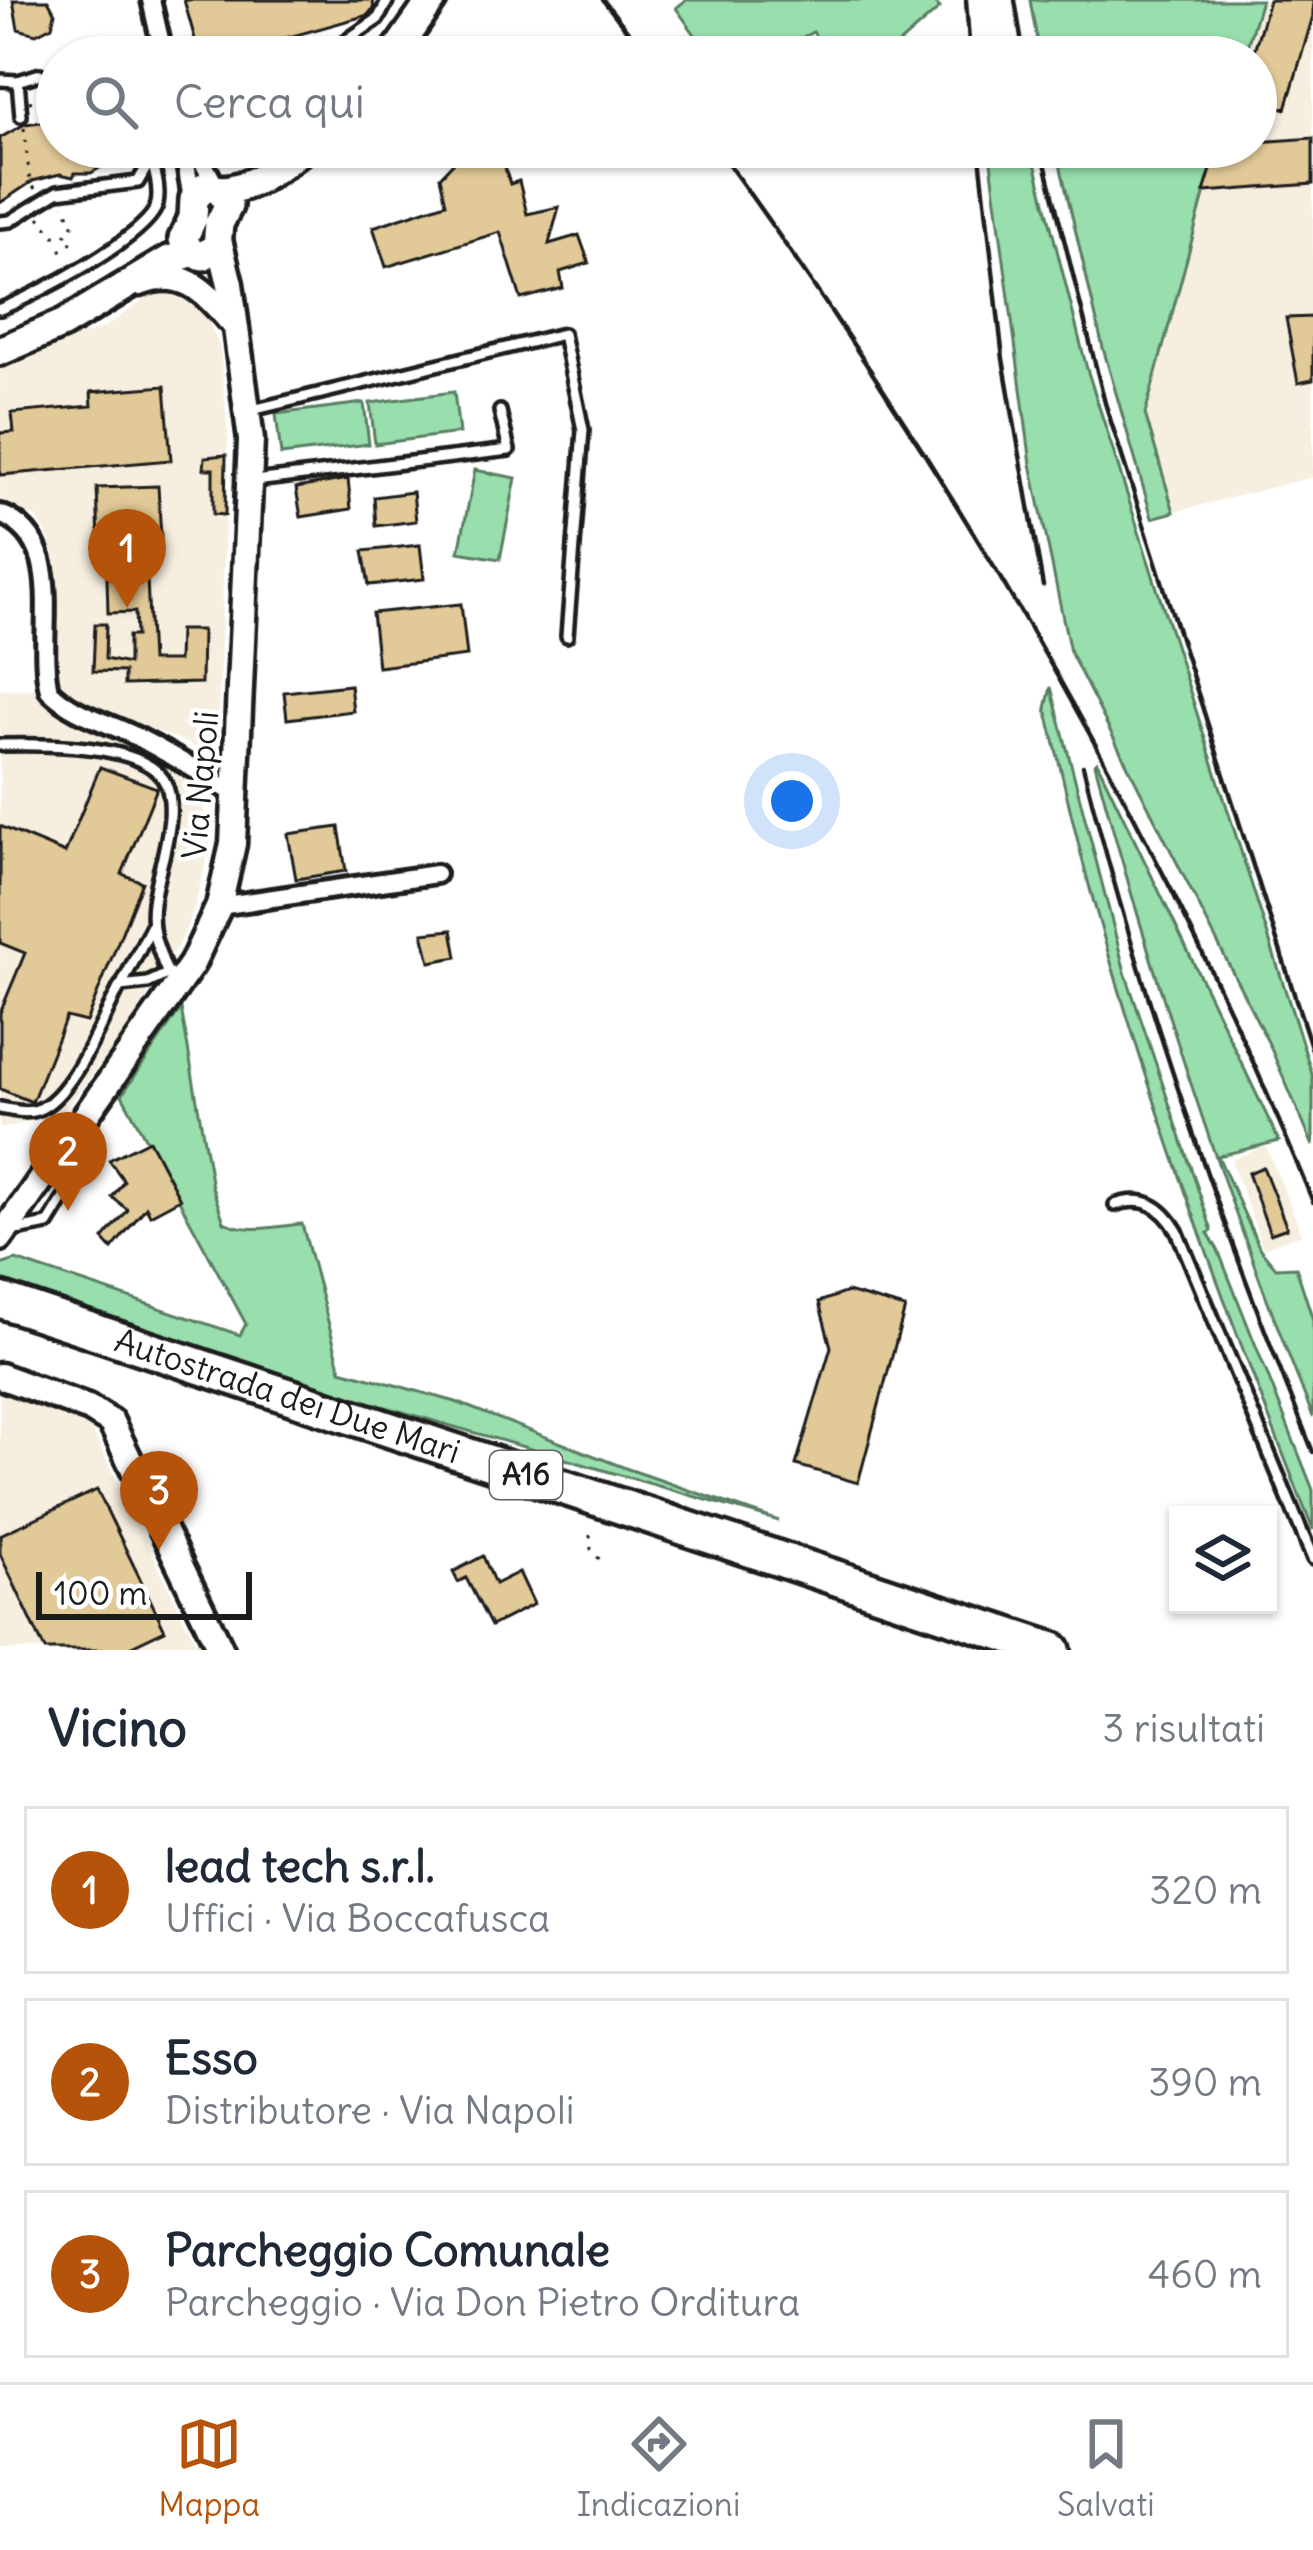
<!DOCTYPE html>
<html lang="it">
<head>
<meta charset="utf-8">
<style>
  body { margin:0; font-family:Delius,sans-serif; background:#f6f6f7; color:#1f2937 }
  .controls { position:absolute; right:36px; bottom:36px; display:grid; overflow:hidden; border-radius:0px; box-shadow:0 3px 9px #0004 }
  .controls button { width:108px; height:108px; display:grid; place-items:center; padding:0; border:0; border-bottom:3px solid #e0e1e3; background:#fff; color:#1f2937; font:60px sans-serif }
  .scale { position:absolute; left:36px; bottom:30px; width:216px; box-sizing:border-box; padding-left:12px; border:6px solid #1c1c1c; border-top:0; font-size:33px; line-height:42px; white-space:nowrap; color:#1c1c1c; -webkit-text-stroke:9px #fff; paint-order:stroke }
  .you { position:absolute; left:792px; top:801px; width:42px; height:42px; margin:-30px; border:9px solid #fff; border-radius:50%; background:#1a73e8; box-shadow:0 0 0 18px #1a73e833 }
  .badge { display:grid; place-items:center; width:78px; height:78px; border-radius:50%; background:#b45309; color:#fff; font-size:39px; font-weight:700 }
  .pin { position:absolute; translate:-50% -99px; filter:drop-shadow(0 3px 6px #0008) }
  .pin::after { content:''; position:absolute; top:63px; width:42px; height:36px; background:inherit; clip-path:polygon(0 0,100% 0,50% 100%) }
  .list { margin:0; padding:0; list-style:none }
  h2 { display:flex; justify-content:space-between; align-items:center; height:156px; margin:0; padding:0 48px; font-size:51px }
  h2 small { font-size:39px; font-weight:400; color:#747a83 }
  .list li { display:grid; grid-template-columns:78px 1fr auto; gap:36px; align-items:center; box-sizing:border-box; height:168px; margin:0 24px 24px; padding:0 24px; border:3px solid #e0e1e3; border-radius:0px }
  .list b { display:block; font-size:45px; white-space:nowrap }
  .list p { margin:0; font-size:39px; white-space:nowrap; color:#747a83 }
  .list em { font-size:39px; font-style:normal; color:#747a83 }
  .icon { flex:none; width:66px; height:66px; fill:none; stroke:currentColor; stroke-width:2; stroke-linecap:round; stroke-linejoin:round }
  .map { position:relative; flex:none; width:1313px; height:1650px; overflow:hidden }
  .search { position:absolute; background:#fff; box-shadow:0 3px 9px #0004; left:36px; right:36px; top:36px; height:132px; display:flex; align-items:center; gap:30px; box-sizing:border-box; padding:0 42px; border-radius:66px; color:#747a83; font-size:45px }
  .sheet { height:732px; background:#fff }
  nav { display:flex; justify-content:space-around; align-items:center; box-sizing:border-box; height:168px; border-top:3px solid #e0e1e3; background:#fff; font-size:33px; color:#747a83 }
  nav a { display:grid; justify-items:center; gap:6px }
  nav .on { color:#b45309 }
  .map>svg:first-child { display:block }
</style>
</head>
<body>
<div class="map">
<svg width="1313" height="1650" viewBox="0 0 1313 1650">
  <rect width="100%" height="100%" fill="#fff"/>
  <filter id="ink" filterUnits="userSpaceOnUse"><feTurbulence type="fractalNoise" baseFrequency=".00833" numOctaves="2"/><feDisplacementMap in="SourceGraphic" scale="24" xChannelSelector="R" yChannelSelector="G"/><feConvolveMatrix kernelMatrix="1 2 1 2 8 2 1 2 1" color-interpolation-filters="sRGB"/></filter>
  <g filter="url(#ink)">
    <!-- built -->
    <g fill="#f6efe0">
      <path d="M1261 0H1313V477L1174 512 1145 414 1217 147H1256V57H1244Z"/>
      <path d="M161 288 190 298 206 314 220 349 228 433 217 755 74 698 60 684 55 557 45 530 35 517 0 501V367L105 327Z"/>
      <path d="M39 689 41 697 57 713 83 728 173 762 203 805 210 845 195 905 183 936 125 1033 54 1123 43 1118 0 1129V690Z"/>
      <path d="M1266 1146 1302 1234 1263 1248 1231 1160Z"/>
      <path d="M0 1390 89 1424 195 1641 209 1634 216 1650H0Z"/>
    </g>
    <!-- green -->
    <g fill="#98dfad" stroke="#5a7e64" stroke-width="3">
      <path d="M686 0H932L940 8 884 57H829L813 32 803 37 806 57H711L676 8Z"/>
      <path d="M1030 0H1261L1244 57H1040Z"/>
      <path d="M989 147H1031L1087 369 1313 1077V1146L1269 1044 1070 652 1031 464Z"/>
      <path d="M1056 147H1217L1145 414 1174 512 1152 518 1103 348Z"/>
      <path d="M454 392 459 433 375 444 370 403Z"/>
      <path d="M364 403 369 444 281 455 276 414Z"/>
      <path d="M475 470 516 478 500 559 459 552Z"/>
      <path d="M1051 687 1125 972 1212 1231 1208 1233 1218 1250 1313 1490V1530C1229 1318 1149 1105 1089 885 1073 826 1061 767 1046 708Z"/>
      <path d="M1097 762 1279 1141 1218 1156 1260 1249 1276 1268 1296 1267 1313 1320V1417C1227 1203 1155 987 1095 764Z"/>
      <path d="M181 1008 212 1187 224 1222C250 1234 274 1226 302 1224L341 1370 456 1402 628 1469 779 1521 279 1376 0 1279V1265L16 1260 240 1335 246 1324 122 1095Z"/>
    </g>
    <!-- building -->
    <g fill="#e1c998" stroke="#1c1c1c" stroke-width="3">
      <path d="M13 0H48L55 13 52 26 36 34 18 29Z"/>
      <path d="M184 0H372L374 7 368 15 218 57H200Z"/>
      <path d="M1269 0H1313V16L1286 109 1256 100V57H1252Z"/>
      <path d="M57 120V147H110L103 166 91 173H75L73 177 60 174 33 181 0 203V138L25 124Z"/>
      <path d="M1313 138V184L1204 192 1218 147H1256V142Z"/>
      <path d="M468 147H498L510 184 519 181 527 214 559 207 549 244 579 235 589 263 560 272 563 288 521 299 500 232 386 267 373 227 446 203 440 177Z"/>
      <path d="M1313 317V380L1298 383 1286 318Z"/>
      <path d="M165 386 171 460 0 475V433L14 432 12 413 92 406 91 392Z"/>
      <path d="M226 455 225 515 213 514V469H204L205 457Z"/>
      <path d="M348 479 351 509 301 517 296 488Z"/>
      <path d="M158 486 161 538 145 539 151 661H178L179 630H202L201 683 124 685V672L93 671 95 624H106L105 659 128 664V636H136L135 612 108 613 106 542H99L97 488Z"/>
      <path d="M413 492 416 521 376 526 374 497Z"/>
      <path d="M420 545 424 579 369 585 363 551Z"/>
      <path d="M461 604 467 656 378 667 372 613Z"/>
      <path d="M350 685 353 711 287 719 284 692Z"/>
      <path d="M100 767 157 788 122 874 142 882 86 1022 66 1017 32 1102 0 1089V1013L25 953 0 943V826L65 853Z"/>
      <path d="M339 827 346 871 296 879 288 834Z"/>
      <path d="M452 930 457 957 430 962 423 933Z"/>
      <path d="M149 1140 180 1199 150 1215 146 1207 112 1249 103 1239 128 1210 112 1197 124 1181 109 1160Z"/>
      <path d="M1263 1167 1287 1228 1270 1234 1248 1173Z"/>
      <path d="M847 1292 905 1308 858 1483 796 1465 831 1347 819 1302Z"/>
      <path d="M97 1490 165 1630 123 1650H45L0 1554V1535Z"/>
      <path d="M483 1556 495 1584 519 1572 534 1604 491 1626 466 1578 458 1582 453 1572Z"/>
    </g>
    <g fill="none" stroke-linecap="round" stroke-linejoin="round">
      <defs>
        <g id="service">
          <path d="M322 57 378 19 388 0"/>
          <path d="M0 80 18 81 21 116"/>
          <path d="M18 81 40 74"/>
          <path d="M0 222 10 221 57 192 138 182 151 159"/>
          <path d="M0 309C33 297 150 236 157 204 161 185 152 164 148 147"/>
          <path d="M252 410 563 334 583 430 567 636"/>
          <path d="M255 481 509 450 500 411"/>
          <path d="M0 745C38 744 148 742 166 784 175 806 168 835 163 857 155 888 146 917 158 948 163 960 164 972 175 980"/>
          <path d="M121 986 151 927"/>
          <path d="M0 1108C12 1110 25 1114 37 1110 72 1098 103 1018 120 986L148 983 167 974"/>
          <path d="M1115 1205C1144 1195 1162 1206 1177 1231L1313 1559"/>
          <path d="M11 1231 48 1224 81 1170 71 1147"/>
        </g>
        <g id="minor">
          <path d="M151 0 164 57"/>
          <path d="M183 147 193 205"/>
          <path d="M195 147 216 187"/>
          <path d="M0 514C70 541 35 632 49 690 76 717 107 721 139 738 173 755 205 776 237 795"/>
          <path d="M219 906 436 874"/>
        </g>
        <g id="secondary">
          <path d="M140 283C182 266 204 291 230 320"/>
          <path d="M0 1238 192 964 219 906 233 844 251 440 230 284 219 240"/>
          <path d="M0 1376 90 1409 111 1422 221 1650"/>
        </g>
        <g id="primary">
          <path d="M392 57 432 0"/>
          <path d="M205 187 221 190 228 206 219 224 217 246 203 256 191 253 183 239 193 218 194 199Z"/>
          <path d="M221 190C253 189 280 166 305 147"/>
          <path d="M0 351 63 324 169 260 191 253"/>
        </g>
        <g id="motorway">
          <path id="s1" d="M0 1300 1053 1650"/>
        </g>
      </defs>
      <!-- service casing -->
      <use href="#service" stroke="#1c1c1c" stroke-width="18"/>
      <!-- minor casing -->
      <use href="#minor" stroke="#1c1c1c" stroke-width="26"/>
      <!-- secondary casing -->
      <use href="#secondary" stroke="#1c1c1c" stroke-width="33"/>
      <!-- primary casing -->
      <use href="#primary" stroke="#1c1c1c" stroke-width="36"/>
      <!-- motorway casing -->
      <use href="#motorway" stroke="#1c1c1c" stroke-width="42"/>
      <!-- path -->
      <g stroke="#1c1c1c" stroke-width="3" stroke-dasharray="3 9" stroke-linecap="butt">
        <path d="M29 102 57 98"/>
        <path d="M24 128 30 182 35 189"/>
        <path d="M39 217 54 236 64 237 73 225 64 204"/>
        <path d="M60 251 73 241 69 236"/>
        <path d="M590 1535 591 1549 601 1561"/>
      </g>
      <!-- service -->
      <use href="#service" stroke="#fff" stroke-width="9"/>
      <!-- minor -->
      <use href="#minor" stroke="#fff" stroke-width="16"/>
      <!-- secondary -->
      <use href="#secondary" stroke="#fff" stroke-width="24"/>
      <!-- primary -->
      <use href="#primary" stroke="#fff" stroke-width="27"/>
      <!-- motorway -->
      <use href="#motorway" stroke="#fff" stroke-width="33"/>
      <!-- rail -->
      <g stroke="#1c1c1c" stroke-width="4.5">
        <path d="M603 0 648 57"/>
        <path d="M966 0 970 57"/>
        <path d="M1015 0 1024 57"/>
        <path d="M716 147C954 475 1160 826 1313 1202"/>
        <path d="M979 147 1003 359 1043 586"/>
        <path d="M1041 147 1105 403 1313 1053"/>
        <path d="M1083 766C1142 1001 1222 1228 1313 1452"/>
      </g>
    </g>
  </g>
  <g text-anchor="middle" stroke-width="9" stroke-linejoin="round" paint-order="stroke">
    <!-- shield labels -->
    <rect fill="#fff" stroke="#606060" stroke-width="3" x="490" y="1451" width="72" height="48" rx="9"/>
    <g font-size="30" font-weight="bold" fill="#1c1c1c">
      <text x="526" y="1485">A16</text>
    </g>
    <!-- street labels -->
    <g font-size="33" fill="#1c1c1c" stroke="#fff">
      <text transform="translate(200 785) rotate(-85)" y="12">Via Napoli</text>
      <text dy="12" stroke="none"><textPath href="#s1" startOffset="303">Autostrada dei Due Mari</textPath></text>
    </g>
  </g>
</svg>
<div class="controls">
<button><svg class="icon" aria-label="layers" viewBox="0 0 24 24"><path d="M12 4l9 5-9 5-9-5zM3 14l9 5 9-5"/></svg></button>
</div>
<div class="scale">100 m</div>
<div class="you"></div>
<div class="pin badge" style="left:127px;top:608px">1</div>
<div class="pin badge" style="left:68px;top:1211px">2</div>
<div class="pin badge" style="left:159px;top:1550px">3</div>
<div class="search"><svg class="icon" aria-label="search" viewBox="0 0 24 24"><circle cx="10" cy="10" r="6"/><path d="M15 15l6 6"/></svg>Cerca qui</div>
</div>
<section class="sheet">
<h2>Vicino<small>3 risultati</small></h2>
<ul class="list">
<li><span class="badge">1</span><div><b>lead tech s.r.l.</b><p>Uffici · Via Boccafusca</p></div><em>320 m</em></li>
<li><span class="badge">2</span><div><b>Esso</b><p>Distributore · Via Napoli</p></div><em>390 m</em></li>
<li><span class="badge">3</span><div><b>Parcheggio Comunale</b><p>Parcheggio · Via Don Pietro Orditura</p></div><em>460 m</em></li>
</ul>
</section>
<nav>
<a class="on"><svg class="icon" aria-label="map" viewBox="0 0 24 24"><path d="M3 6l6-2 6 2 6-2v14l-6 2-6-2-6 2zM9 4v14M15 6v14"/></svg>Mappa</a>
<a><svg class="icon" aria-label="directions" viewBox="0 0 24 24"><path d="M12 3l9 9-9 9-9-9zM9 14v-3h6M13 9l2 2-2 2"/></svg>Indicazioni</a>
<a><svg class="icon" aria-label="saved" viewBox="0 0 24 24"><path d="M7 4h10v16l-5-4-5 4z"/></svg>Salvati</a>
</nav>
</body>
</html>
